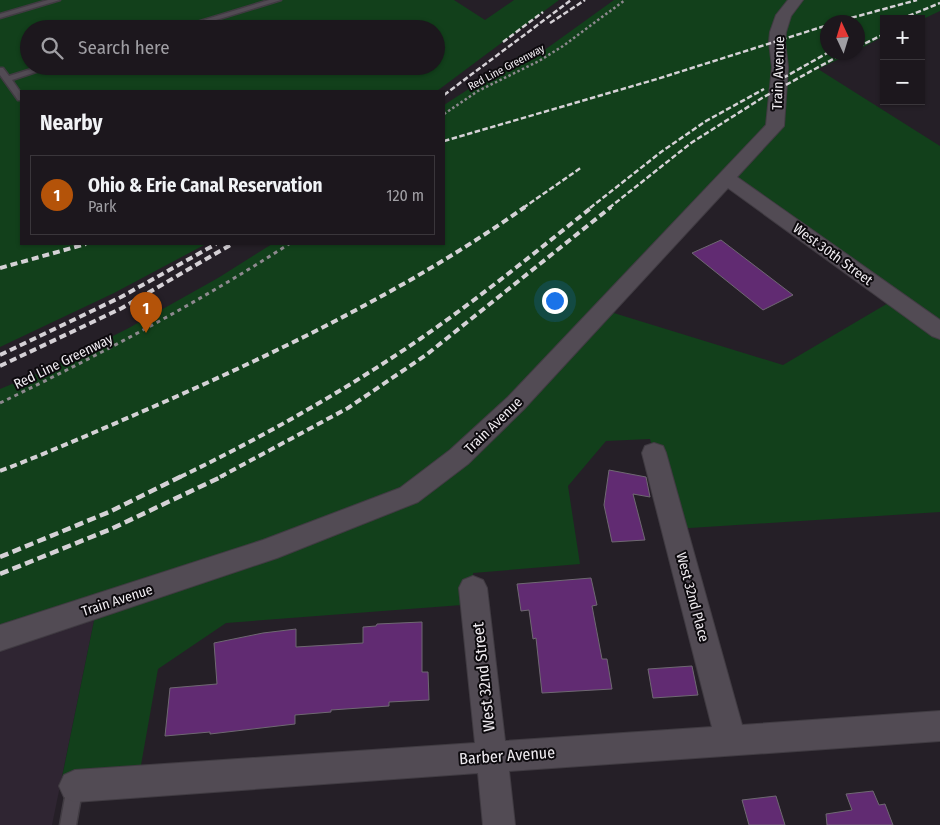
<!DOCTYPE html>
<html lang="en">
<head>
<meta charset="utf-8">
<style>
  body { margin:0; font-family:"Fira Sans Condensed",sans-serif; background:#29242a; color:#f1f3f6 }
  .controls { position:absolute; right:15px; top:15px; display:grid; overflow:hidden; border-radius:0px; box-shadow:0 1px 4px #0004 }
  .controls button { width:45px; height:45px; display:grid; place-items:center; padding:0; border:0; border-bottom:1px solid #3a363b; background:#1c171d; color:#f1f3f6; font:25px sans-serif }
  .compass { position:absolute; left:820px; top:15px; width:45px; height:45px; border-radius:50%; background:#1c171d; box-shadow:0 1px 4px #0004; rotate:356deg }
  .you { position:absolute; left:554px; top:300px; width:18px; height:18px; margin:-12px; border:4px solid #fff; border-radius:50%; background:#1a73e8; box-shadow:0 0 0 8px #1a73e833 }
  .badge { display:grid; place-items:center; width:32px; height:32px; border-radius:50%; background:#b45309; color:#fff; font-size:16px; font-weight:700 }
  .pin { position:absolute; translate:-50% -41px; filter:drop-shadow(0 1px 2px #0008) }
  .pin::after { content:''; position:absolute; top:26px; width:18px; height:15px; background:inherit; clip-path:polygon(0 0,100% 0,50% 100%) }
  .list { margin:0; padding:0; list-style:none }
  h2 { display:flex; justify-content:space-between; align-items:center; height:65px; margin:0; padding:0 20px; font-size:21px }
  h2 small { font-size:16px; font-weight:400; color:#a09fa4 }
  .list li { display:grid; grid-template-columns:32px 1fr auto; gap:15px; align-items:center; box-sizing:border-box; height:80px; margin:0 10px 10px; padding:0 10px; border:1px solid #3a363b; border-radius:0px }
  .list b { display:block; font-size:19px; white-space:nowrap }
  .list p { margin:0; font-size:16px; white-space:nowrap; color:#a09fa4 }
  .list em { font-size:16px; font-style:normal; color:#a09fa4 }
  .icon { flex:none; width:28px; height:28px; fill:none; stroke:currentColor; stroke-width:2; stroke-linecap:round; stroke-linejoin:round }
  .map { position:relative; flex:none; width:940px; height:825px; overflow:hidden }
  .search { position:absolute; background:#1c171d; box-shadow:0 1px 4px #0004; left:20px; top:20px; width:425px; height:55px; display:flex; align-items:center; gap:12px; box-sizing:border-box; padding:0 18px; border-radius:28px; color:#a09fa4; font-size:19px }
  .panel { position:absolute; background:#1c171d; box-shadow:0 1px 4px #0004; left:20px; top:90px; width:425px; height:155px; border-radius:0px }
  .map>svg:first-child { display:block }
</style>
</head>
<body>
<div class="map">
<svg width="940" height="825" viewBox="0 0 940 825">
  <rect width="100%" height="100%" fill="#251f27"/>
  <!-- built -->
  <path fill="#2f2532" d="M97 606 52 825H0V638Z"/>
  <!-- green -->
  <g fill="#12401b" fill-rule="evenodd">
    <path d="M0 0H454L485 20 514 0H559L437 91H21V244H206L114 293 0 347ZM29 29H436V66H29Z"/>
    <path d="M614 0H940V11L921 20 884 19V36L858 50V22H828V52L852 53 818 69 940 146V512L674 529 650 439 606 441 568 486 580 564 473 573 475 604 226 623 158 669 138 782 60 787 97 606 0 638V389L41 372 127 329 218 278 272 244H444V105L521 55 532 59ZM726 178 895 299 783 365 604 310Z"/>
  </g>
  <!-- building -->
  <g fill="#612b72" stroke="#6f6872">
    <path d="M721 240 793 295 763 310 692 253Z"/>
    <path d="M609 470 646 477 650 497 633 494 645 540 612 542 604 505Z"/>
    <path d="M591 578 597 605 592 606 602 659H607L612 689 542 693 536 638 533 639 529 610 521 611 517 584Z"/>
    <path d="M422 622V672H428L429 700 389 702V706L331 710V712L295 715V724L210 734V732L165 736 170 688 217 684 214 643 263 633 296 629V647L363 643V627L376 626 377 624Z"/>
    <path d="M692 666 698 695 653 698 648 669Z"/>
    <path d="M873 791 879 805 885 804 893 825H827L826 814 852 810 846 794Z"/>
    <path d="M776 796 785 825H749L742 800Z"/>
  </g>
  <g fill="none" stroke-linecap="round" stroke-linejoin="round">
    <defs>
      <g id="lane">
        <path d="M48 0H60L0 18V14Z"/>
        <path d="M269 0H281L187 29H174Z"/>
        <path d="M41 66H54L12 80 21 93V100H18L0 75V68H3L9 76Z"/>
        <path d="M75 778 80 781 83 786 76 825H60L67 786 70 781Z"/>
      </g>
      <g id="street">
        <path d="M788 0H803L791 16 786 32 785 42 788 67 784 126 737 177 940 320V339L932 336 728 188 524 409 468 464 418 502 277 558 0 651V625L263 540 400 488 450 450 508 397 766 125 772 67 769 42 770 32 776 15Z"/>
        <path d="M654 443 663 446 666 453 742 725 940 711V741L509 771 515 825H483L478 773 75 802 64 797 59 786 64 775 75 770 475 743 459 588 463 580 473 576 483 580 487 588 505 741 712 727 642 453 645 446Z"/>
      </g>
    </defs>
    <!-- lane casing -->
    <use href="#lane" stroke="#403b42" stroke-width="3"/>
    <!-- street casing -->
    <use href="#street" stroke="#403b42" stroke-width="2"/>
    <!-- path-far1 -->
    <path stroke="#8e898f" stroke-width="2.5" stroke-dasharray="2.5 2.5" stroke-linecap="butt" d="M444 114 478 91 539 61 563 46 625 0"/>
    <!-- path -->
    <path stroke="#8e898f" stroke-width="3" stroke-dasharray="4 4" stroke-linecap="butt" d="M0 403C99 355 196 304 289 244"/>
    <!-- lane -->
    <use href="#lane" fill="#524b54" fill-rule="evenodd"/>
    <!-- street -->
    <use href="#street" fill="#524b54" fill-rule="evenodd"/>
    <!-- rail-far2 -->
    <g stroke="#d5d1d6" stroke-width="2.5" stroke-dasharray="5.5 2.5" stroke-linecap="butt">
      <path d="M901 19 940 3"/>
      <path d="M836 22 917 0"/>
      <path d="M550 23 585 0"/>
      <path d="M503 42 543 12"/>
      <path d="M858 47 884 34"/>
      <path d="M783 78 829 52"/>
      <path d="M444 95 571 0"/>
      <path d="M444 141 657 79 828 25"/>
      <path d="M523 208 582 167"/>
      <path d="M590 208 661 152 706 121 764 89"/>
      <path d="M609 208 691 143 762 98 846 52"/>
    </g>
    <!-- rail-far1 -->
    <g stroke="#d5d1d6" stroke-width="4" stroke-dasharray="7 4" stroke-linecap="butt">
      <path d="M0 268 86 244"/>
      <path d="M0 355 121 297 216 244"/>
      <path d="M0 366 122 308 232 244"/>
      <path d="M0 471C55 450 109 426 164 402 289 347 413 286 525 207"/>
      <path d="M180 477C263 437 344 391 420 339 479 298 536 252 592 207"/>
      <path d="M220 477 348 408 426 355 611 207"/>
    </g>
    <!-- rail -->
    <g stroke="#d5d1d6" stroke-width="4.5" stroke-dasharray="9 4.5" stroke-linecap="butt">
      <path d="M0 557 109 512 182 476"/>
      <path d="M0 574 111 529 223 476"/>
    </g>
  </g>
  <g text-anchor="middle" stroke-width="4" stroke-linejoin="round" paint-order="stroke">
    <!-- far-street labels -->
    <g font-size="11" fill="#f0ecf1" stroke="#0d0a0e">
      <text transform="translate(506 67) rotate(-28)" y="4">Red Line Greenway</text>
    </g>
    <!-- street labels -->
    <g font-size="14" fill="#f0ecf1" stroke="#0d0a0e">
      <text transform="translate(778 73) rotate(-88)" y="5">Train Avenue</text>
      <text transform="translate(833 254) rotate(36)" y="5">West 30th Street</text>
      <text transform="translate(63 361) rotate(-26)" y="5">Red Line Greenway</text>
      <text transform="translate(493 425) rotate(-44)" y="5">Train Avenue</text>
      <text transform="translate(693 597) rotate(75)" y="5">West 32nd Place</text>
      <text transform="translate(117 600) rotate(-18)" y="5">Train Avenue</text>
    </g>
    <!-- near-street labels -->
    <g font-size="16" fill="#f0ecf1" stroke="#0d0a0e">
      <text transform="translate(483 677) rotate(-96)" y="6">West 32nd Street</text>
      <text transform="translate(507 755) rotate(-4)" y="6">Barber Avenue</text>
    </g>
  </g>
</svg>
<div class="controls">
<button>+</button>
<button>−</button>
</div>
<svg class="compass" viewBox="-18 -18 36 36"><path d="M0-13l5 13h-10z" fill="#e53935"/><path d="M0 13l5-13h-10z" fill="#a09fa4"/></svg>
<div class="you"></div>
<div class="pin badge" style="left:146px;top:333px">1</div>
<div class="search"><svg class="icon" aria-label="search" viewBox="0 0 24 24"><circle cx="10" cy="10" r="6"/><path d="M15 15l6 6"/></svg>Search here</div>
<section class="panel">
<h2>Nearby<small></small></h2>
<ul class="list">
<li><span class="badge">1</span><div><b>Ohio &amp; Erie Canal Reservation</b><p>Park</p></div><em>120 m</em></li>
</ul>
</section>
</div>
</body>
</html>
